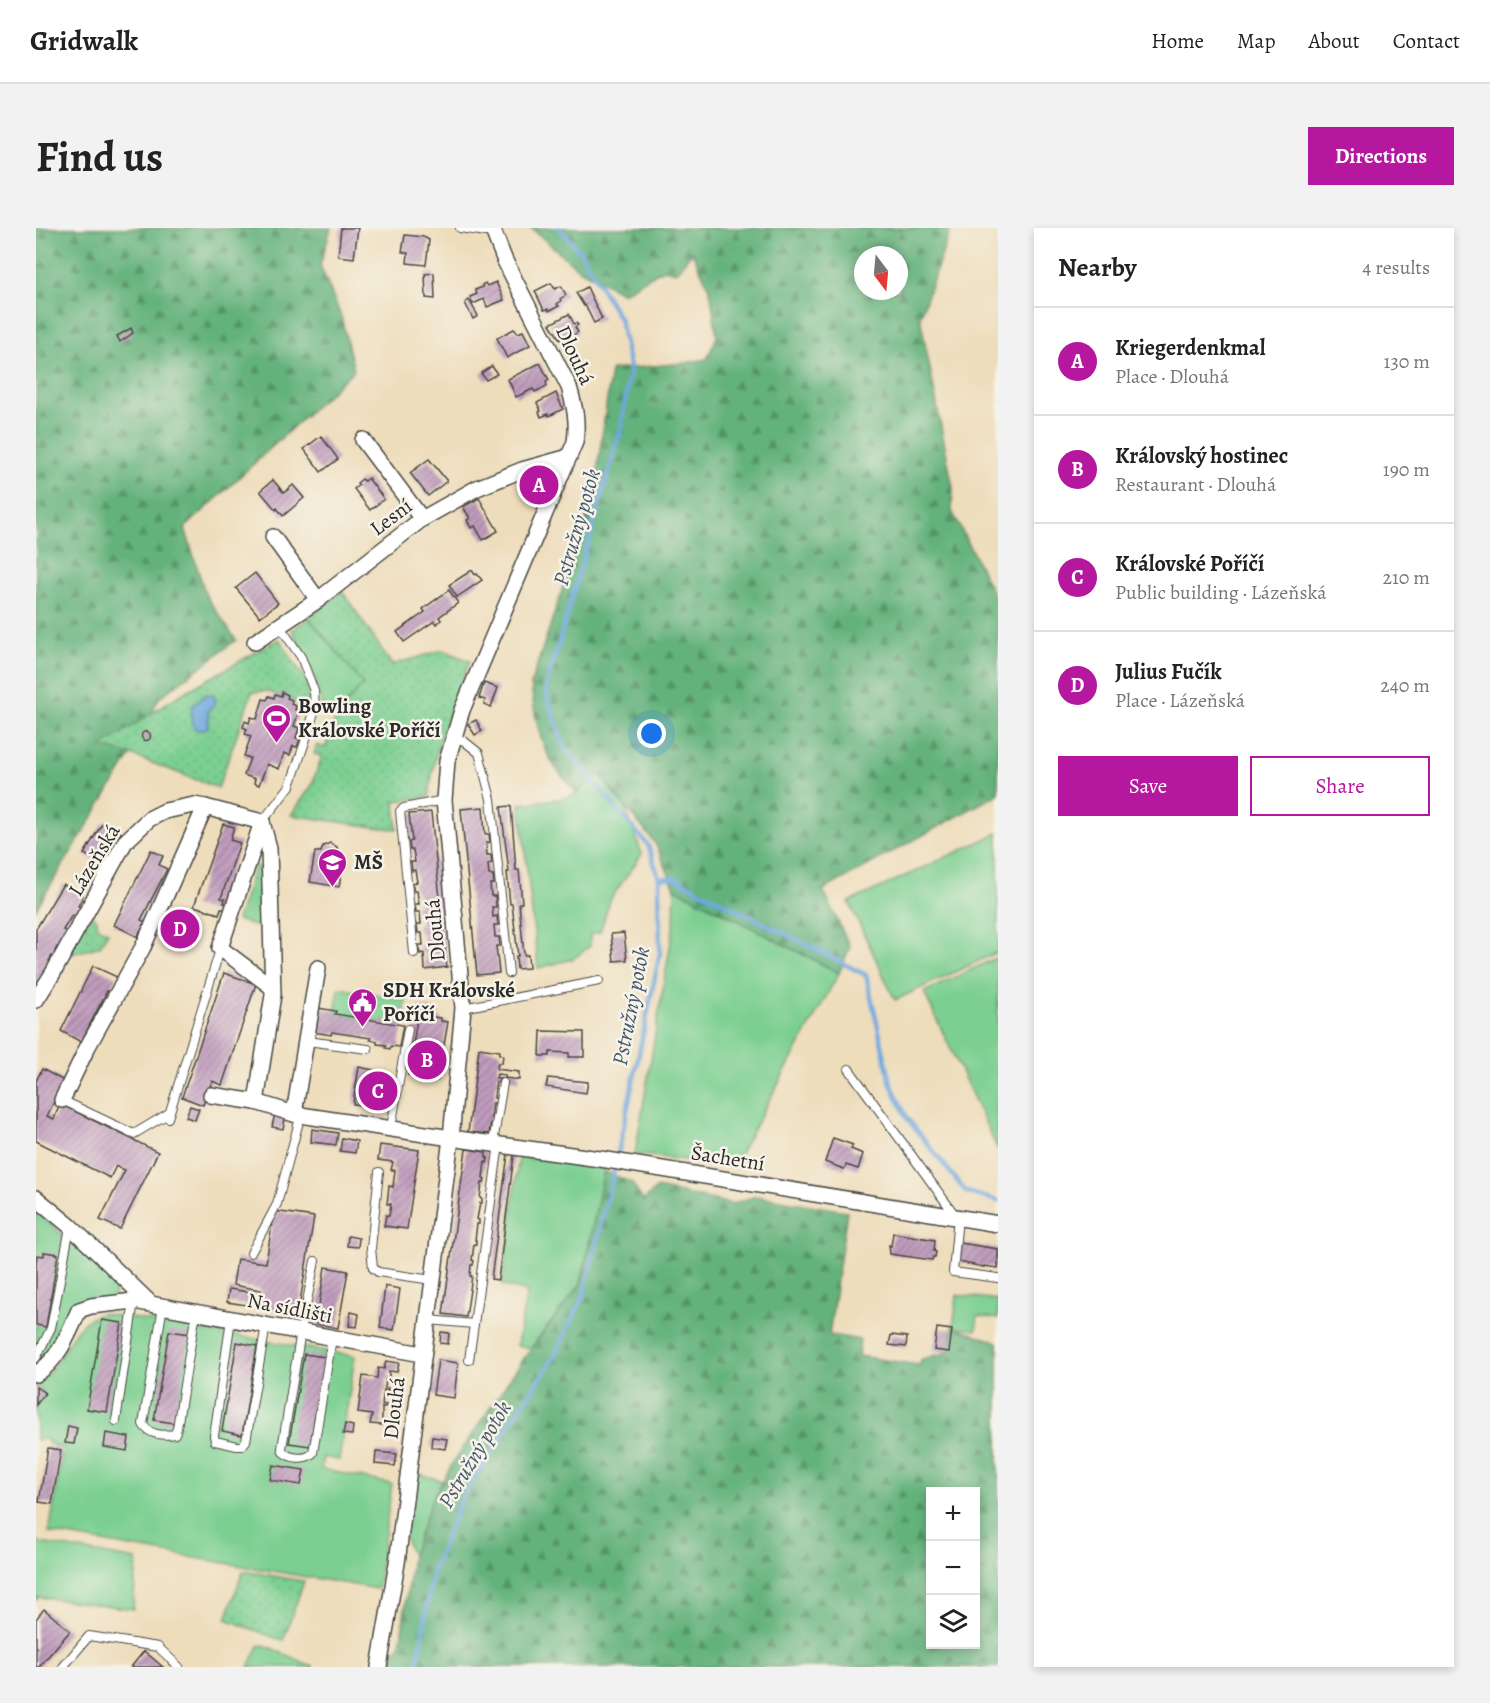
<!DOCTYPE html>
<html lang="en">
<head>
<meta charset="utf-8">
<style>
  body { margin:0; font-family:Alegreya,serif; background:#f2f2f2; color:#222 }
  .controls { position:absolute; right:18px; bottom:18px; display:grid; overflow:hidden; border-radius:0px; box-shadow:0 3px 9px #0003 }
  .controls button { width:54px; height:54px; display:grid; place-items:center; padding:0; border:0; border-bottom:2px solid #e0e0e0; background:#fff; color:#222; font:30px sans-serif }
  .compass { position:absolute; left:818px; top:18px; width:54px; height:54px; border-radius:50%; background:#fff; box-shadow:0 3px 9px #0003; rotate:164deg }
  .you { position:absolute; left:616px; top:506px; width:21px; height:21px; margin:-15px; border:4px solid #fff; border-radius:50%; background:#1a73e8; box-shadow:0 0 0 9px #1a73e833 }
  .badge { display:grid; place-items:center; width:39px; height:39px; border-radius:50%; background:#b5179e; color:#fff; font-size:20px; font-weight:700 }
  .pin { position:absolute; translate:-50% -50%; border:3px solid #fff; box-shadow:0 2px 6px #0006 }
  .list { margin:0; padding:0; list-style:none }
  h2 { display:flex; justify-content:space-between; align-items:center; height:78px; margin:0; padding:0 24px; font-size:26px }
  h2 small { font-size:20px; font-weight:400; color:#767676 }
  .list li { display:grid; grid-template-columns:39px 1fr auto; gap:18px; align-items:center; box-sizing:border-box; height:108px; padding:0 24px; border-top:2px solid #e0e0e0 }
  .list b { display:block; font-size:22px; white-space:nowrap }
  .list p { margin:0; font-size:20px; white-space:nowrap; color:#767676 }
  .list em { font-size:20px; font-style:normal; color:#767676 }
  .actions { display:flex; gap:12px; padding:18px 24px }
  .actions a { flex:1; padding:14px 0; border:2px solid #b5179e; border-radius:0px; text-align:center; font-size:21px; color:#b5179e }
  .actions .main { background:#b5179e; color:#fff }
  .icon { flex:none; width:33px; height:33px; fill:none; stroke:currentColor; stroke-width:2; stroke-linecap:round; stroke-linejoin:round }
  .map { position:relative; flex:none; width:962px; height:1439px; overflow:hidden; border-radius:0px }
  header { display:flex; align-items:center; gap:36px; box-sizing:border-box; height:84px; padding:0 30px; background:#fff; border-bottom:2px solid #e0e0e0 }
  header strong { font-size:28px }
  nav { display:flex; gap:33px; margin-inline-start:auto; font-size:21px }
  .intro { display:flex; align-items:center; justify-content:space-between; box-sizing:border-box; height:144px; padding:0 36px }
  h1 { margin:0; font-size:42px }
  .button { padding:15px 27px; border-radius:0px; background:#b5179e; color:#fff; font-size:21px; font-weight:700 }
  main { display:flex; gap:36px; padding:0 36px }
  aside { flex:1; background:#fff; border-radius:0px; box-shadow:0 3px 9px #0003 }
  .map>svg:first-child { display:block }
</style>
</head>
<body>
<header>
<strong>Gridwalk</strong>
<nav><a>Home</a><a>Map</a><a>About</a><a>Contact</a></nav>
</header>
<div class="intro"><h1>Find us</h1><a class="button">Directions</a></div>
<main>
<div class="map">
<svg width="962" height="1439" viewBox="0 0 962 1439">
  <defs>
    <pattern id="forest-firs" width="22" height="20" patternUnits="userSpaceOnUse" patternTransform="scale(1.5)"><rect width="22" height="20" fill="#64b27b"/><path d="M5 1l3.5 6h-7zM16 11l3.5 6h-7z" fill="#539165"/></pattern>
    <pattern id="park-dots" width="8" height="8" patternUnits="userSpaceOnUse" patternTransform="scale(1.5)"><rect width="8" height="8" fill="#7bcf91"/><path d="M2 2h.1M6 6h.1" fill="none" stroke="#6ab27d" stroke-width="1.8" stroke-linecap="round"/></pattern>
    <pattern id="building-hatch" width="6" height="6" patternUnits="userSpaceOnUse" patternTransform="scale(1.5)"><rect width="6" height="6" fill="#c09bbd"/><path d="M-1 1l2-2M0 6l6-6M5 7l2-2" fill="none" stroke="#9c7f9a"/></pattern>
  </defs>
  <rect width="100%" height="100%" fill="#f7f3e8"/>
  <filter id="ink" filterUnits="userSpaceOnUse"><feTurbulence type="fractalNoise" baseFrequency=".0167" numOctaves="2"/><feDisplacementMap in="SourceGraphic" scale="12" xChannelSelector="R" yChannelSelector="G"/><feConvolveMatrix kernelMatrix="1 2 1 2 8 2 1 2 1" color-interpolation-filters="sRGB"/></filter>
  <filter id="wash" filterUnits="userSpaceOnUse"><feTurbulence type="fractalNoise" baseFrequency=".008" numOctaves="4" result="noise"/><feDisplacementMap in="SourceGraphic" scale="24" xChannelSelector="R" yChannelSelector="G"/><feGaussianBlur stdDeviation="1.35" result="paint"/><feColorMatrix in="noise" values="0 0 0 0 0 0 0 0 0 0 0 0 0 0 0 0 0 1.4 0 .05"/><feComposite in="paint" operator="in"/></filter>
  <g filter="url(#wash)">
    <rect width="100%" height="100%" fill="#edb"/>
    <!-- green -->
    <g fill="#7bcf91" stroke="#537d5e" stroke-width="1.5">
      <path d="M273 390 328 456 301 487 286 482C282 449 271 431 256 402Z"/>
      <path d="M563 546 589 579 606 626 574 672 564 704 554 706V718L537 731 502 740 484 576 530 570 541 565Z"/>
      <path d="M962 605V724L859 772 813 674Z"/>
      <path d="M219 637 223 640 227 701 201 692Z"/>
      <path d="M639 660 803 745 697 938 599 926 638 695Z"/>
      <path d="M962 729V922L888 764Z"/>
      <path d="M303 760 370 772 367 797 299 786Z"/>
      <path d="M483 928 569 939 545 1056 495 1120 481 1117 491 1064 466 1057Z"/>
      <path d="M0 983 81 1056 77 1071 42 1076 24 1103 17 1119 0 1137Z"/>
      <path d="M921 1067 962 1072V1091L942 1088 940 1102 917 1099Z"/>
      <path d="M66 1085 319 1128 303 1232 287 1229 285 1241 356 1256 341 1361 13 1305 27 1221 14 1216 9 1210 0 1212V1178L9 1165 0 1159V1157C4 1152 10 1148 14 1143 32 1121 36 1095 66 1085Z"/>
      <path d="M378 1244 406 1253 395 1273 376 1328 368 1307Z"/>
      <path d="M0 1314 101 1332 97 1381 3 1369 0 1372Z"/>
      <path d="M228 1417 278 1439H213L223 1418Z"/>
    </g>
    <!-- forest -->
    <g fill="url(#forest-firs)" stroke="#486e53" stroke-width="1.5" fill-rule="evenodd">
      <path d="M0 0H295L284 37 305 88 318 142 149 300 170 368 200 412 123 470 95 527 0 681Z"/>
      <path d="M495 0H915L884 89 917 260 916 283 962 376V566L787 662 814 719 803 745 639 660 619 615 563 546 541 565C534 557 526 549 520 540 502 515 498 484 495 455L558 266 575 142 649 135 671 131 681 108 674 62 656 24 640 44 627 41 587 65 541 40ZM827 27H863V63H827Z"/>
      <path d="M568 943 596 955 607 973 621 960 696 976 720 968 811 983 793 1107 824 1112 822 1128 883 1137 886 1131 913 1124 917 1099 962 1114V1439H350V1436L364 1418 376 1328 395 1273 418 1233 495 1120 545 1056ZM894 1264H940V1416H894Z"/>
    </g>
    <!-- park -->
    <g fill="url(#park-dots)" stroke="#537d5e" stroke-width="1.5">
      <path d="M306 363 356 437 407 422 434 433C417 477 397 521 393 569L359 573 361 601 345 600 255 587 275 559 286 528 278 526 281 517 289 520 301 487 327 456 273 390Z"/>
      <path d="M243 411 271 454 273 479 230 463 216 464 182 560 95 527 65 519 137 471Z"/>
      <path d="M55 687 61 691 62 699 72 704 64 718 29 728Z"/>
      <path d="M207 1343 268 1353 247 1413 190 1391Z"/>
    </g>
    <!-- water -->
    <path fill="#6fa8de" stroke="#4d6a84" stroke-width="1.5" d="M171 466 179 468V477L172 482 173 488 172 499C166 503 164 504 158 500 153 479 153 478 171 466Z"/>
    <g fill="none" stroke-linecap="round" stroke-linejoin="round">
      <!-- stream -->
      <g stroke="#6fa8de" stroke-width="4.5">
        <path d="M623 650H639L830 747 855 856 871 890 930 964 962 973"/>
        <path d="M381 1439 397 1342 425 1271 518 1129 547 1069 580 935 624 725 623 650 612 617 529 521 509 462 585 201 594 141 584 92 545 25 523 0"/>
      </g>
    </g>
    <g id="blocks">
      <!-- building -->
      <g fill="url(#building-hatch)">
        <path d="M305 0H322L318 30 302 28Z"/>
        <path d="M369 7 388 9 393 12 390 37 371 35 372 25 366 24Z"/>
        <path d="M398 45 399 71 390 70 389 46Z"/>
        <path d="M460 54 468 72 451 79 448 71 437 76 434 69 441 66 439 62 447 59 446 57 449 55 451 58Z"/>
        <path d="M515 55 519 61 525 58 530 67 524 71 525 73 521 76 523 78 513 83 512 81 508 82 499 63Z"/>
        <path d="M551 59 566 91 558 95 549 77 548 78 540 65Z"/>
        <path d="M433 72 442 88 437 91 429 75Z"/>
        <path d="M533 86 538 96 540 95 542 97 539 99 542 104 538 107 539 110 533 113 532 110 525 113 514 96Z"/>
        <path d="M95 100 97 105 84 114 81 108Z"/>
        <path d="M478 101 482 105 487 103 494 117 471 130 461 110Z"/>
        <path d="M504 135 513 152 510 154 511 158 499 164 497 161 480 169 472 151Z"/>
        <path d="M456 138 461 146 450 152 445 145Z"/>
        <path d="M520 165 527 181 513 188 512 186 505 189 503 184 505 183 501 175Z"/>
        <path d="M285 208 302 231 285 244 268 221Z"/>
        <path d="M393 231 411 253 392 268 374 245Z"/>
        <path d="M332 250 348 271 334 282 318 261 323 257 321 255 326 251 328 253Z"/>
        <path d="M237 252 247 264H249L257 257 268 270 247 288 241 280 240 282 224 263Z"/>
        <path d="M443 270 462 303 447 312 439 298 435 300 431 292 434 290 427 279Z"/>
        <path d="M436 342 439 347 441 346 446 352 421 369 413 357Z"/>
        <path d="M219 345 242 375 224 389 200 360Z"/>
        <path d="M413 362 422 375 403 389 405 392 401 396 399 393 397 394 368 414 361 404 389 384 387 381Z"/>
        <path d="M448 455 462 460 455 479 448 476 449 472 443 470Z"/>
        <path d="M246 464 252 467 251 470 256 472 255 476 260 478 259 482 263 483 258 498 263 500 260 510 264 511 261 519 257 518 254 527 248 525 243 541 231 536 223 557 218 555 219 551 208 547 214 530 208 528 215 508 209 506 211 501 207 499 209 493 213 495 215 489 221 491 227 471 231 472 233 468 238 470 239 466 245 468Z"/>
        <path d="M440 492 446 503 439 507 432 496Z"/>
        <circle cx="110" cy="508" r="4.5"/>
        <path d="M475 578 480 642H483L486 675H483L488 727H492L493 740 481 741 480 728H482L476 676H474L471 644H473L465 579Z"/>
        <path d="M447 579 449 606H453L454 614 450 615 451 627H455L456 635 452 636 453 647H457L458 656H454L455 668H459L460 679H456L457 689 461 688 462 697H458L459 709H463L464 718H460L463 745 441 747 425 581Z"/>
        <path d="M395 584 411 739 389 742 388 725 384 726 383 717H387L386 705H382L381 696H385L384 684H380L379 676H383L381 663H378L377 655 381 654 379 642 376 643 375 634H379L377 622H374L373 614 376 613 373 586Z"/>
        <path d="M67 594 85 605 67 636 48 626Z"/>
        <path d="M187 596 198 599 194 612 204 615 185 670 189 671 188 675 191 676 189 682 185 680 183 686 158 678Z"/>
        <path d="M294 615 301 619 302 627 308 628 303 659 274 654 279 624H285L287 618Z"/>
        <path d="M115 622 127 628 123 637 131 641 105 692 109 694 107 698 110 699 107 704 104 703 102 709 78 697Z"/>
        <path d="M27 656 47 668 42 678 48 681 42 691 36 687 27 702 33 705 24 721 21 719 19 723 22 724 19 730 16 728 13 733 16 734 0 761V701Z"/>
        <path d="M588 705 591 732 578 733 575 706Z"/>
        <path d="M57 738 81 749 74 764 71 763 45 814 25 803Z"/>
        <path d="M188 745 220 756 186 857 176 853 167 877 146 869Z"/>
        <path d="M383 779 397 781 396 789 405 790V793L412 794 402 852 372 847Z"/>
        <path d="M282 780 300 783 299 786 367 797 363 819 355 818 354 821 349 820 350 817 341 816V813L334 812 335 810 296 804 295 807 277 804Z"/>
        <path d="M505 803 548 804V829H533V825L514 824V828H504Z"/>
        <path d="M443 820 464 823 463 826 467 827 466 835H462L461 841 483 844V852L469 850V847L461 846 460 850H464L463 854H460L458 870H461V875H457L455 890 459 891 458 895H455L453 906 432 904Z"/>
        <path d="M323 839 338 842 335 856 356 859 353 882 317 876Z"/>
        <path d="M6 841 28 853 11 888 18 891 24 876 122 924 84 1001 64 992 89 942 80 938 74 950 0 913V853Z"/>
        <path d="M512 850 552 854 550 865 510 859Z"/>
        <path d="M154 878 163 881 159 892 150 889Z"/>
        <path d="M239 885 250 887 247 901 236 899Z"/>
        <path d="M276 901 302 905 300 917 275 914Z"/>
        <path d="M306 910 321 913 319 925 304 923Z"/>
        <path d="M797 910 817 917 815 921 827 926 822 941 810 937 808 941 789 934Z"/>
        <path d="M344 917 383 922 371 1001 348 998 350 987 353 988 355 976H351L353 958 357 959 359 942H355L357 934 342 932Z"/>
        <path d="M430 921 450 924V930H452L451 935 449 934 447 950 449 951 448 955H446L444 970 446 971V975H444L441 991 443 992V996H441L439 1012H440V1017L438 1016 436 1032 438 1033 437 1037H435L434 1048H436L430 1089 407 1086Z"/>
        <path d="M472 926 478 927 462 1052 455 1051Z"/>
        <path d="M238 983 278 989 262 1086 223 1079 225 1062 197 1057 201 1031 230 1035Z"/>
        <path d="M857 1005 899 1012 898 1023 900 1024 899 1029H897L896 1032 854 1026 853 1017 855 1018Z"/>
        <path d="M312 1008 323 1010 322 1019 311 1018Z"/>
        <path d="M924 1015 962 1021V1040L948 1038V1039L922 1034Z"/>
        <path d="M8 1024 22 1026 10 1099 0 1097V1035L1 1027 8 1028Z"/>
        <path d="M289 1039 312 1043 302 1100 280 1096Z"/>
        <path d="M349 1058 364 1061 358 1102 344 1100Z"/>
        <path d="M193 1061 219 1065 217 1078 191 1074Z"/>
        <path d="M315 1084 323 1086 321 1099 313 1098Z"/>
        <path d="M66 1092 86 1095 71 1184 51 1181Z"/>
        <path d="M901 1100 916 1102 913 1124 898 1122Z"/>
        <path d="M133 1103 154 1106 138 1195 118 1192Z"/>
        <path d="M405 1104 413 1105 412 1116 404 1115Z"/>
        <path d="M855 1107 871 1109 870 1119 853 1117Z"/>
        <path d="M201 1114 221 1118 206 1207 186 1203Z"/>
        <path d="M268 1126 289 1129 274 1218 253 1215Z"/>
        <path d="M402 1132 422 1135 418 1170 397 1167Z"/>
        <path d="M350 1133 363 1135 361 1144 353 1143V1152L350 1151 349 1160H352V1163L348 1162 346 1176 350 1177 349 1179H346V1197L334 1196 336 1187 322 1185 327 1148 341 1150 342 1140 348 1141Z"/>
        <path d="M0 1159 9 1165 0 1177Z"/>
        <path d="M309 1196 317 1198 316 1207 307 1206Z"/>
        <path d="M32 1198 41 1200 38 1216 29 1215Z"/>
        <path d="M70 1205 93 1209 91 1223 68 1219Z"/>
        <path d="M396 1209 411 1211 409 1221 395 1219Z"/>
        <path d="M12 1220 25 1222 16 1276 3 1274Z"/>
        <path d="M340 1224 361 1226 359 1238 339 1236Z"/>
        <path d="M237 1237 268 1242 265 1257 234 1252Z"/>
        <path d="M8 1381 34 1403 3 1439H0V1391Z"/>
        <path d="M108 1423 127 1439H95Z"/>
      </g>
    </g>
  </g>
  <g filter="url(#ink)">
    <use href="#blocks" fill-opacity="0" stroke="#484641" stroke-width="1.5"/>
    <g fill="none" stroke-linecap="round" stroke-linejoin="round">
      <defs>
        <g id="service">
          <path d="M424 0 457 5"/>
          <path d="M418 509 428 513 443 525 455 571 473 745"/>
          <path d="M226 594 254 558 268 517 279 481 278 463 265 429 243 397"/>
          <path d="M378 725 364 583 368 580 408 572"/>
          <path d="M427 780 563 753"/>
          <path d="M271 813 332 821"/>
          <path d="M813 841 919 987"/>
          <path d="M26 872 98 906 133 885"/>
          <path d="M132 890 182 728 184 720"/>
          <path d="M355 900 372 801"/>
          <path d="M457 915 467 855"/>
          <path d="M343 944 335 1020 337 1040 342 1044 396 1052"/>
          <path d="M922 989 917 1044 962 1050"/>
          <path d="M215 1025 241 976 265 886"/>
          <path d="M279 1033 265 1103 246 1220 247 1224C255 1231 270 1232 277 1225L296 1110"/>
          <path d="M127 1078 107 1196C112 1207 128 1208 139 1206L141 1200 160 1084"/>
          <path d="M195 1091 178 1208 179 1213 201 1218H206L210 1213 230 1097"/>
          <path d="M392 1092 438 1096"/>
          <path d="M0 1130 15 1100 34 999"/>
          <path d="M433 1132 463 916"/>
          <path d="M80 1193 98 1073"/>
          <path d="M27 1439 53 1408 122 1419 143 1439"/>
        </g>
        <g id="minor">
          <path d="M327 212 386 291"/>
          <path d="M237 309 282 372"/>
          <path d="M219 414 282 372 386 291 441 260 486 242 533 229"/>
          <path d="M226 594 184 720 236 759"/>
          <path d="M0 772 17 745 89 614 113 591 129 583 158 577 169 579 226 594"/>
          <path d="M175 867 220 874 258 886 415 910 571 932 962 996"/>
          <path d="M26 872 51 820 107 719 169 579"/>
          <path d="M220 874 237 767 233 620 226 594"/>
          <path d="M258 886 282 740"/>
          <path d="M0 970 34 998 114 1075"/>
          <path d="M0 1146C22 1133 33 1105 43 1082L55 1078 98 1073 386 1126"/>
          <path d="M343 1439 361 1335 415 910 427 780 408 572 411 533 426 482 539 214C542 193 539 180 533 159L469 33 456 0"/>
        </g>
      </defs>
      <!-- service casing -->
      <use href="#service" stroke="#484641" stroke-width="10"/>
      <!-- minor casing -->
      <use href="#minor" stroke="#484641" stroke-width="18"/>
      <!-- service -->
      <use href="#service" stroke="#fff" stroke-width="8"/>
      <!-- minor -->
      <use href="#minor" stroke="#fff" stroke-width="15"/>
    </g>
  </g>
  <!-- icons -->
  <defs>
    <symbol id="stadium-pin" viewBox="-11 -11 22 30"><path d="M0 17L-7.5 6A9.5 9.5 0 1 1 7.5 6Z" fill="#b5179e" stroke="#f7f3e8"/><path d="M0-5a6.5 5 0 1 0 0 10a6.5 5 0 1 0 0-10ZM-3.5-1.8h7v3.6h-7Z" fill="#fff"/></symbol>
    <symbol id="school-pin" viewBox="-11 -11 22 30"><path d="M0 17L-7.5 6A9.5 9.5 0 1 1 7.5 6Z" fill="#b5179e" stroke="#f7f3e8"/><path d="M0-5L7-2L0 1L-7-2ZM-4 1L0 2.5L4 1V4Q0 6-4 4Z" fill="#fff"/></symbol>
    <symbol id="civic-pin" viewBox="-11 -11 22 30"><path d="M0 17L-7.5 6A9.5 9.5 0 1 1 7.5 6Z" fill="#b5179e" stroke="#f7f3e8"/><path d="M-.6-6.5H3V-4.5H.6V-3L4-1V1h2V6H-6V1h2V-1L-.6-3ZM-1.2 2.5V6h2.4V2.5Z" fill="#fff"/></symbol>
  </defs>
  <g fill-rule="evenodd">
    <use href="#stadium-pin" x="224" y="474" width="33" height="45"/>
    <use href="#school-pin" x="280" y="618" width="33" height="45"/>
    <use href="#civic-pin" x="310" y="758" width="33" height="45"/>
  </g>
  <g text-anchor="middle" stroke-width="5" stroke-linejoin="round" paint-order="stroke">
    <!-- street labels -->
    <g font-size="21" fill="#2b2b2b" stroke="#f7f3e8">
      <text transform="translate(539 127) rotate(65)" y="7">Dlouhá</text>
      <text transform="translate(355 289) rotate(-37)" y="7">Lesní</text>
      <text transform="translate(58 632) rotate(-59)" y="7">Lázeňská</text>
      <text transform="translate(399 702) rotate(-95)" y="7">Dlouhá</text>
      <text transform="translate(692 930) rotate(9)" y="7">Šachetní</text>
      <text transform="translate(254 1080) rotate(11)" y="7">Na sídlišti</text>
      <text transform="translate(358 1180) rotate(-83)" y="7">Dlouhá</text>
    </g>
    <!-- poi labels -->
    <g font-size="21" font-weight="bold" fill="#2b2b2b" stroke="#f7f3e8" text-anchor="start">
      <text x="262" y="485">Bowling<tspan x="262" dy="24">Královské Poříčí</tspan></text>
      <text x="318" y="641">MŠ</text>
      <text x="347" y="769">SDH Královské<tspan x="347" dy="24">Poříčí</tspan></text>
    </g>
    <!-- water labels -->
    <g font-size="22" font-style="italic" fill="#43576a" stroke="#f7f3e8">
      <text transform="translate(540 299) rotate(-74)" y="8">Pstružný potok</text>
      <text transform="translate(594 778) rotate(-79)" y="8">Pstružný potok</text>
      <text transform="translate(438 1226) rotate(-59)" y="8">Pstružný potok</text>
    </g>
  </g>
</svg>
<div class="controls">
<button>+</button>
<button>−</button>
<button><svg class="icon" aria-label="layers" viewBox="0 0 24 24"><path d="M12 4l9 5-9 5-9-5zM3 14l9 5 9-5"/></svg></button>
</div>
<svg class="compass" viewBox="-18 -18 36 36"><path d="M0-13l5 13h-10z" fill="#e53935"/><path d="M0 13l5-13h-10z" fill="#767676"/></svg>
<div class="you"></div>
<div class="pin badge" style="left:503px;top:257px">A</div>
<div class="pin badge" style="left:391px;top:832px">B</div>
<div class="pin badge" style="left:342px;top:863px">C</div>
<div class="pin badge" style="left:144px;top:701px">D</div>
</div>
<aside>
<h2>Nearby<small>4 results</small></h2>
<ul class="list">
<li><span class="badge">A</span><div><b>Kriegerdenkmal</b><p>Place · Dlouhá</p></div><em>130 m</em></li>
<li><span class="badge">B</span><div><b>Královský hostinec</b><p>Restaurant · Dlouhá</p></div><em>190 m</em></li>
<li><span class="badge">C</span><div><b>Královské Poříčí</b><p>Public building · Lázeňská</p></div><em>210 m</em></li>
<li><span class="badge">D</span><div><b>Julius Fučík</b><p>Place · Lázeňská</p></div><em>240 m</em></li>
</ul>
<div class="actions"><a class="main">Save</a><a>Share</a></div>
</aside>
</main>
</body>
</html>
